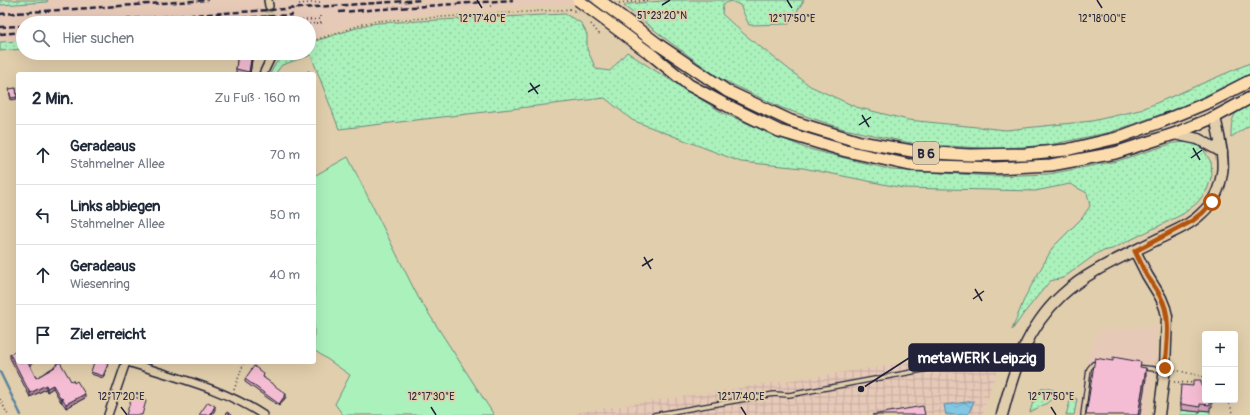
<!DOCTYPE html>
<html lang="de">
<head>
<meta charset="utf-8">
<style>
  body { margin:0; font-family:Pangolin,sans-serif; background:#f2f2f3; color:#1f2937 }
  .controls { position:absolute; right:12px; bottom:12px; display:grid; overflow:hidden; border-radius:4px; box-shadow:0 4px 16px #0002 }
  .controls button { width:36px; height:36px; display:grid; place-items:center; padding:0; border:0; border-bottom:1px solid #e0e1e3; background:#fff; color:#1f2937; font:20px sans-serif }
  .stop { position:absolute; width:12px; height:12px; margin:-9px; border:3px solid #b45309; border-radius:50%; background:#fff }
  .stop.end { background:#b45309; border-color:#fff; box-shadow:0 1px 4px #0008 }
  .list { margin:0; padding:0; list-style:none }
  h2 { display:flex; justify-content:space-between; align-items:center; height:52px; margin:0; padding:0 16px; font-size:17px }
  h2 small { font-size:13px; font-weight:400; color:#747a83 }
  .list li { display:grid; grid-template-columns:26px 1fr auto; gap:12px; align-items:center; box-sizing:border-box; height:60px; padding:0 16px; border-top:1px solid #e0e1e3 }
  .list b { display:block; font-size:15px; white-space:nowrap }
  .list p { margin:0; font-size:13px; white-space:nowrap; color:#747a83 }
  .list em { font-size:13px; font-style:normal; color:#747a83 }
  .icon { flex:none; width:22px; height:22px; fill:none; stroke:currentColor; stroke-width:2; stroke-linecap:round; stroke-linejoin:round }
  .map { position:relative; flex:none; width:1250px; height:415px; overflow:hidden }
  .search { position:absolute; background:#fff; box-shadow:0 4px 16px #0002; left:16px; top:16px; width:300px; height:44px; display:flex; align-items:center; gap:10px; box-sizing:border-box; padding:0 14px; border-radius:22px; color:#747a83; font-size:15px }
  .panel { position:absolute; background:#fff; box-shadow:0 4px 16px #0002; left:16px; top:72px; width:300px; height:292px; border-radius:4px }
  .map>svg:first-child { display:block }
</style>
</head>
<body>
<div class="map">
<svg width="1250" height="415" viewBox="0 0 1250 415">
  <defs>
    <pattern id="industrial-grid" width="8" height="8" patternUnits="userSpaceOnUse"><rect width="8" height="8" fill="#e7c9b8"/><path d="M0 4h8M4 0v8" fill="none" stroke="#c6ac9f"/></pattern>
    <pattern id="grass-dots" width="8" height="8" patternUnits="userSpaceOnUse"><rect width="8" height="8" fill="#abf1bc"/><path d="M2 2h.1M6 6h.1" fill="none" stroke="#93cea2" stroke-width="1.8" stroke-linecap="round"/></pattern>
    <pattern id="water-waves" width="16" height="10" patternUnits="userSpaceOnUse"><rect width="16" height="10" fill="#82c7e3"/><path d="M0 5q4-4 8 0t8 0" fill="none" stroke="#70abc4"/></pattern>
  </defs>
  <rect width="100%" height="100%" fill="#e1ceac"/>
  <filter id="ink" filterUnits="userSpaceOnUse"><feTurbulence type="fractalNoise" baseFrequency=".025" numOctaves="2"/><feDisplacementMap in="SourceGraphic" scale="8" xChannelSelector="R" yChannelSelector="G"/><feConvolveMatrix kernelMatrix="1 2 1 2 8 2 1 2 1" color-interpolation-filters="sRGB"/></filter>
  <g filter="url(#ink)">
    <!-- built -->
    <g fill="#e7c9b8">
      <path d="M48 0H261L264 23H23V41L0 42V5L47 2Z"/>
      <path d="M274 0H618L373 18 309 39V23H277Z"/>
      <path d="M1156 326 1154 370 1148 415H1078L1086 365 1097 330Z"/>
    </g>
    <!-- industrial -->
    <path fill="url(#industrial-grid)" d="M1004 348 982 415H573L574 413Z"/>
    <!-- grass -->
    <g fill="url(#grass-dots)" stroke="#668a7c">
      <path d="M0 0H48L47 2 0 5Z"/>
      <path d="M672 0H804L789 24 749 25 740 5 731 1 723 4 722 14 744 34 810 86 856 107 908 120 1006 130 1092 121 1140 110 1250 63V74L1184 106 1111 132 1049 145 996 149 916 144 844 129 782 108 721 79 671 43 624 6 628 4Z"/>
      <path d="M565 14 581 23 587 34V49L596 69 610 71 627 52 651 68 723 113 805 148 892 170 993 176 1049 174 1117 161 1174 143 1191 142 1203 149 1211 162 1212 175 1207 190 1197 203 1183 214 1112 249 1099 252 1063 278 1050 281 1024 313 1012 330 1025 297 1053 247 1082 218 1090 206 1087 193 1070 184 1035 191 903 188 803 168 741 162 632 120 605 98 339 129 311 55 282 65 275 74H270C282 51 284 53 309 53V43L366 25 378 23Z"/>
      <path d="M23 41V49L0 51V42Z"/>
      <path d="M1250 103V125L1231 137C1231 117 1233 113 1250 103Z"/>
      <path d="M1044 388 1054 390 1057 394 1047 403 1030 412C1033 403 1034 391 1044 388Z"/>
      <path d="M1071 398 1077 399 1074 415H1066Z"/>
    </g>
    <!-- green -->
    <g fill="#abf1bc" stroke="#668a7c">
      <path d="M348 157 418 297 494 415H343L335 404 350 375 314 350V176Z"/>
      <path d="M1181 410 1200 412V410L1210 411V415H1180Z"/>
    </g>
    <!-- water -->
    <path fill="url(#water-waves)" stroke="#5c85a0" d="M974 401 968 415H946L944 405Z"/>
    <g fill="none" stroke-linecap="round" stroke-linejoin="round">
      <!-- stream -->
      <path stroke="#5c85a0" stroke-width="2.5" d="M0 372 21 415"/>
      <!-- street-tunnel -->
      <path stroke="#bbac95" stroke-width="7" stroke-dasharray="7 3.5" stroke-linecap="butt" d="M269 6 270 20"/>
      <defs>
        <g id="lane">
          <path d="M1136 367 1164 370"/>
          <path d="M654 415 774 394 789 395 923 370 952 364 979 360 992 362 1015 368"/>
          <path d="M1083 415 1089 369 1093 364 1098 362"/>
        </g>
        <g id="street">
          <path d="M268 0 269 6"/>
          <path d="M270 20V23"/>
          <path d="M263 74 273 53"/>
          <path d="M128 362C173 377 223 388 263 415"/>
          <path d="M108 415 126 362"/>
        </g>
        <g id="secondary">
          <path d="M1174 134 1198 139 1222 152"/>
          <path d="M1135 251 1147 275 1161 298 1165 308 1167 316 1165 368 1159 415"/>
          <path d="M1002 415C1014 370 1026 328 1062 295 1089 270 1125 256 1158 239 1173 232 1190 225 1202 213 1213 203 1220 188 1222 173 1225 159 1218 131 1215 117"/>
        </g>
        <g id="primary">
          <path d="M659 45 727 91 791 121 860 142 918 152 970 155 1025 154 1066 150 1117 138 1163 121 1209 102 1250 81"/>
          <path d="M652 55 689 85 726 105 779 131 846 151 910 165 994 168 1051 165 1115 153 1174 134 1215 117 1250 98"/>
        </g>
      </defs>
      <!-- lane casing -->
      <use href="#lane" stroke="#22223b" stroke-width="6"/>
      <!-- street casing -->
      <use href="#street" stroke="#22223b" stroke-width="10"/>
      <!-- secondary casing -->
      <use href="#secondary" stroke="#22223b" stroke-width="13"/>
      <!-- primary casing -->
      <use href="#primary" stroke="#22223b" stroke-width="14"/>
      <!-- path -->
      <g stroke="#22223b" stroke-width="1.5" stroke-dasharray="1 3" stroke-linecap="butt">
        <path d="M619 3 649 0"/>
        <path d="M299 4 320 2V5"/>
        <path d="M490 6H492"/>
        <path d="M570 9 578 13"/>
        <path d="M294 21 320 19V15"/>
        <path d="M309 24 321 23 320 19"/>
        <path d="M591 24 600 35"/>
        <path d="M309 42 367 23 376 21 574 9"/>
        <path d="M1175 370 1205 377"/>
        <path d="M1174 382 1194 383"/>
        <path d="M234 390 244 362"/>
        <path d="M0 399 8 415"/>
        <path d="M1228 400 1234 415"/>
      </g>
      <!-- lane -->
      <use href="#lane" stroke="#e1ceac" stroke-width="3.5"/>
      <!-- street -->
      <use href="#street" stroke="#e1ceac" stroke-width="7"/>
      <!-- secondary -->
      <use href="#secondary" stroke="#e1ceac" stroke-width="10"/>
      <!-- primary -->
      <use href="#primary" stroke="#fcdcac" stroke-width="11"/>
      <!-- rail -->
      <g stroke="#22223b" stroke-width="2.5" stroke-dasharray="6 3" stroke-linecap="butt">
        <path d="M339 12 513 0"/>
        <path d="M0 14 208 0"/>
        <path d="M189 21 293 15"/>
        <path d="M72 23 422 0"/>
        <path d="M0 27 23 26"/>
        <path d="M0 34 23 32"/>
      </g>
      <defs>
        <g id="primary-bridge">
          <path d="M578 0 652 55"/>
          <path d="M599 0 659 45"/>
        </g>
      </defs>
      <!-- primary-bridge casing -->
      <use href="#primary-bridge" stroke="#22223b" stroke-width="14" stroke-linecap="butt"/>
      <!-- primary-bridge -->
      <use href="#primary-bridge" stroke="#fcdcac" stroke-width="11"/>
    </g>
    <!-- wall -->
    <g fill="#d3a3b5" stroke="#22223b">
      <path d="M238 53H253L250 74H236V69Z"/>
      <path d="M16 88 17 99 11 100 9 91Z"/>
      <path d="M10 354 32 362V364L30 365 36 378 54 367V366L71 381 85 398 66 408 62 402H61L53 388 47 392 46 389 30 397 10 358Z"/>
      <path d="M108 366 103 378 91 374V372Z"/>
      <path d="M264 377V378L286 397 279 406 245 382V379Z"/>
      <path d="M1193 386H1201L1205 400H1212V407H1210V411L1200 410V412L1181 410V405H1180V399Z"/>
    </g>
    <!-- shaded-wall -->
    <g fill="#ac8494" stroke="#22223b">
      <path d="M252 53H253L250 74H249Z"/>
      <path d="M28 362H32V364L28 366Z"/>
      <path d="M1146 368V379L1140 415H1138Z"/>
      <path d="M46 385V389L30 397V393Z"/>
      <path d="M53 385V388L47 392V388Z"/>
      <path d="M85 394V398L66 408V404Z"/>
      <path d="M286 394V397L279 406V404Z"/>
      <path d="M62 398V402H61V399Z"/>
      <path d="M215 406V410L212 415H210Z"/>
    </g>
    <!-- building -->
    <g fill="#f5bdd3" stroke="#22223b">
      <path d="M238 53H252L249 72 236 69Z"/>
      <path d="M309 71 310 74H304Z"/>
      <path d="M16 88 17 97 11 98 9 89Z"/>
      <path d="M18 350V362H28L36 378 55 367 54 366 60 362 71 381 73 380 74 383 77 381 85 394 66 404 62 398 61 399 53 385 47 388 46 385 30 393 10 354Z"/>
      <path d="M1113 357 1141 362 1140 367 1146 368 1138 415H1086L1095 358 1113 361Z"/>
      <path d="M94 362H103L108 364 103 376 91 372Z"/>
      <path d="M254 366 264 374 263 377 286 394 279 404 245 379Z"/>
      <path d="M1193 380H1201V386H1205V400H1212V402H1210V405L1200 404V407L1181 404V400L1180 399 1181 385 1193 386Z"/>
      <path d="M132 396 146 401 142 415H126Z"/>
      <path d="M208 402 215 406 210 415H199Z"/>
      <path d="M923 406 925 415H872Z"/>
      <path d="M227 412 232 415H226Z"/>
    </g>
  </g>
  <g fill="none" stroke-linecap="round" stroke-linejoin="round" filter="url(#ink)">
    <!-- route -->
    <path stroke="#b45309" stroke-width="5" d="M1165 368C1166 350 1170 326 1165 308 1162 296 1154 286 1147 276 1143 268 1139 259 1135 251L1192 221 1202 213 1212 202"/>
  </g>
  <!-- ticks -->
  <path fill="none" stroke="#22223b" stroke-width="1.5" d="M477 0 482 8M787 0 792 8M1097 0 1102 8M662 5 670 0M530 83 538 94M528 92 540 85M862 115 869 127M859 125 871 117M1193 148 1200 160M1191 158 1202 150M644 257 651 269M642 266 653 259M975 289 982 301M973 299 984 291M121 407 127 415M431 407 436 415M741 407 746 415M1051 407 1056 415"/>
  <g text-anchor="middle" stroke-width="3.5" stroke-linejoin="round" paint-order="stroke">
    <!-- shield labels -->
    <rect fill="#e1ceac" stroke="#5b565d" stroke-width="1" x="913" y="142" width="26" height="22" rx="3"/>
    <g font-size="13" font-weight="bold" fill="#22223b">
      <text x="926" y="158">B 6</text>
    </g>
  </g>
  <g font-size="10" text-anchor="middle" fill="#22223b" stroke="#e1ceac" stroke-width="3.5" stroke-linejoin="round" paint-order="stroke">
    <text x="662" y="19">51°23'20"N</text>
    <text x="482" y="22">12°17'40"E</text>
    <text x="792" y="22">12°17'50"E</text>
    <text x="1102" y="22">12°18'00"E</text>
    <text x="121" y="400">12°17'20"E</text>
    <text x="431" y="400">12°17'30"E</text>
    <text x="741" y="400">12°17'40"E</text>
    <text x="1051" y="400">12°17'50"E</text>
  </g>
  <!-- callouts -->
  <path fill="none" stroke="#22223b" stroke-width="1.5" d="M861 389L909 358"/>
  <circle fill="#22223b" stroke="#e1ceac" stroke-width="1.5" cx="861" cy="389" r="4"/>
  <rect fill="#22223b" stroke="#22223b" stroke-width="1.5" x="909" y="344" width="135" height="27" rx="4"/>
  <g font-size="15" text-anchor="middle" font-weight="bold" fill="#fff">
    <text x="977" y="363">metaWERK Leipzig</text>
  </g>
</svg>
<div class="controls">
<button>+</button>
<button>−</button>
</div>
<div class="stop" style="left:1212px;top:202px"></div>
<div class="stop end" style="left:1165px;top:368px"></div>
<div class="search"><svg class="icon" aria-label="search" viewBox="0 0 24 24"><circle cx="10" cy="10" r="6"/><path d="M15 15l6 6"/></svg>Hier suchen</div>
<section class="panel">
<h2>2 Min.<small>Zu Fuß · 160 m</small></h2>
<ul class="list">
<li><svg class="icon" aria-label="ahead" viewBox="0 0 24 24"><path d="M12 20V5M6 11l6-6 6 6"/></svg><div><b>Geradeaus</b><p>Stahmelner Allee</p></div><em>70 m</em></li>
<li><svg class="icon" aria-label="left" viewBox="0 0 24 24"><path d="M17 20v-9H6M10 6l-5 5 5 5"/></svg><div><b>Links abbiegen</b><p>Stahmelner Allee</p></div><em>50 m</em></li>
<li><svg class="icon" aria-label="ahead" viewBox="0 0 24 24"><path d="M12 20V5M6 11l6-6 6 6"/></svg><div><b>Geradeaus</b><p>Wiesenring</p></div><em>40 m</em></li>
<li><svg class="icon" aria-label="arrive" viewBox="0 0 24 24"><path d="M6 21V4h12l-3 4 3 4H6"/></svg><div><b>Ziel erreicht</b></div></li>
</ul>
</section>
</div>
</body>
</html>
